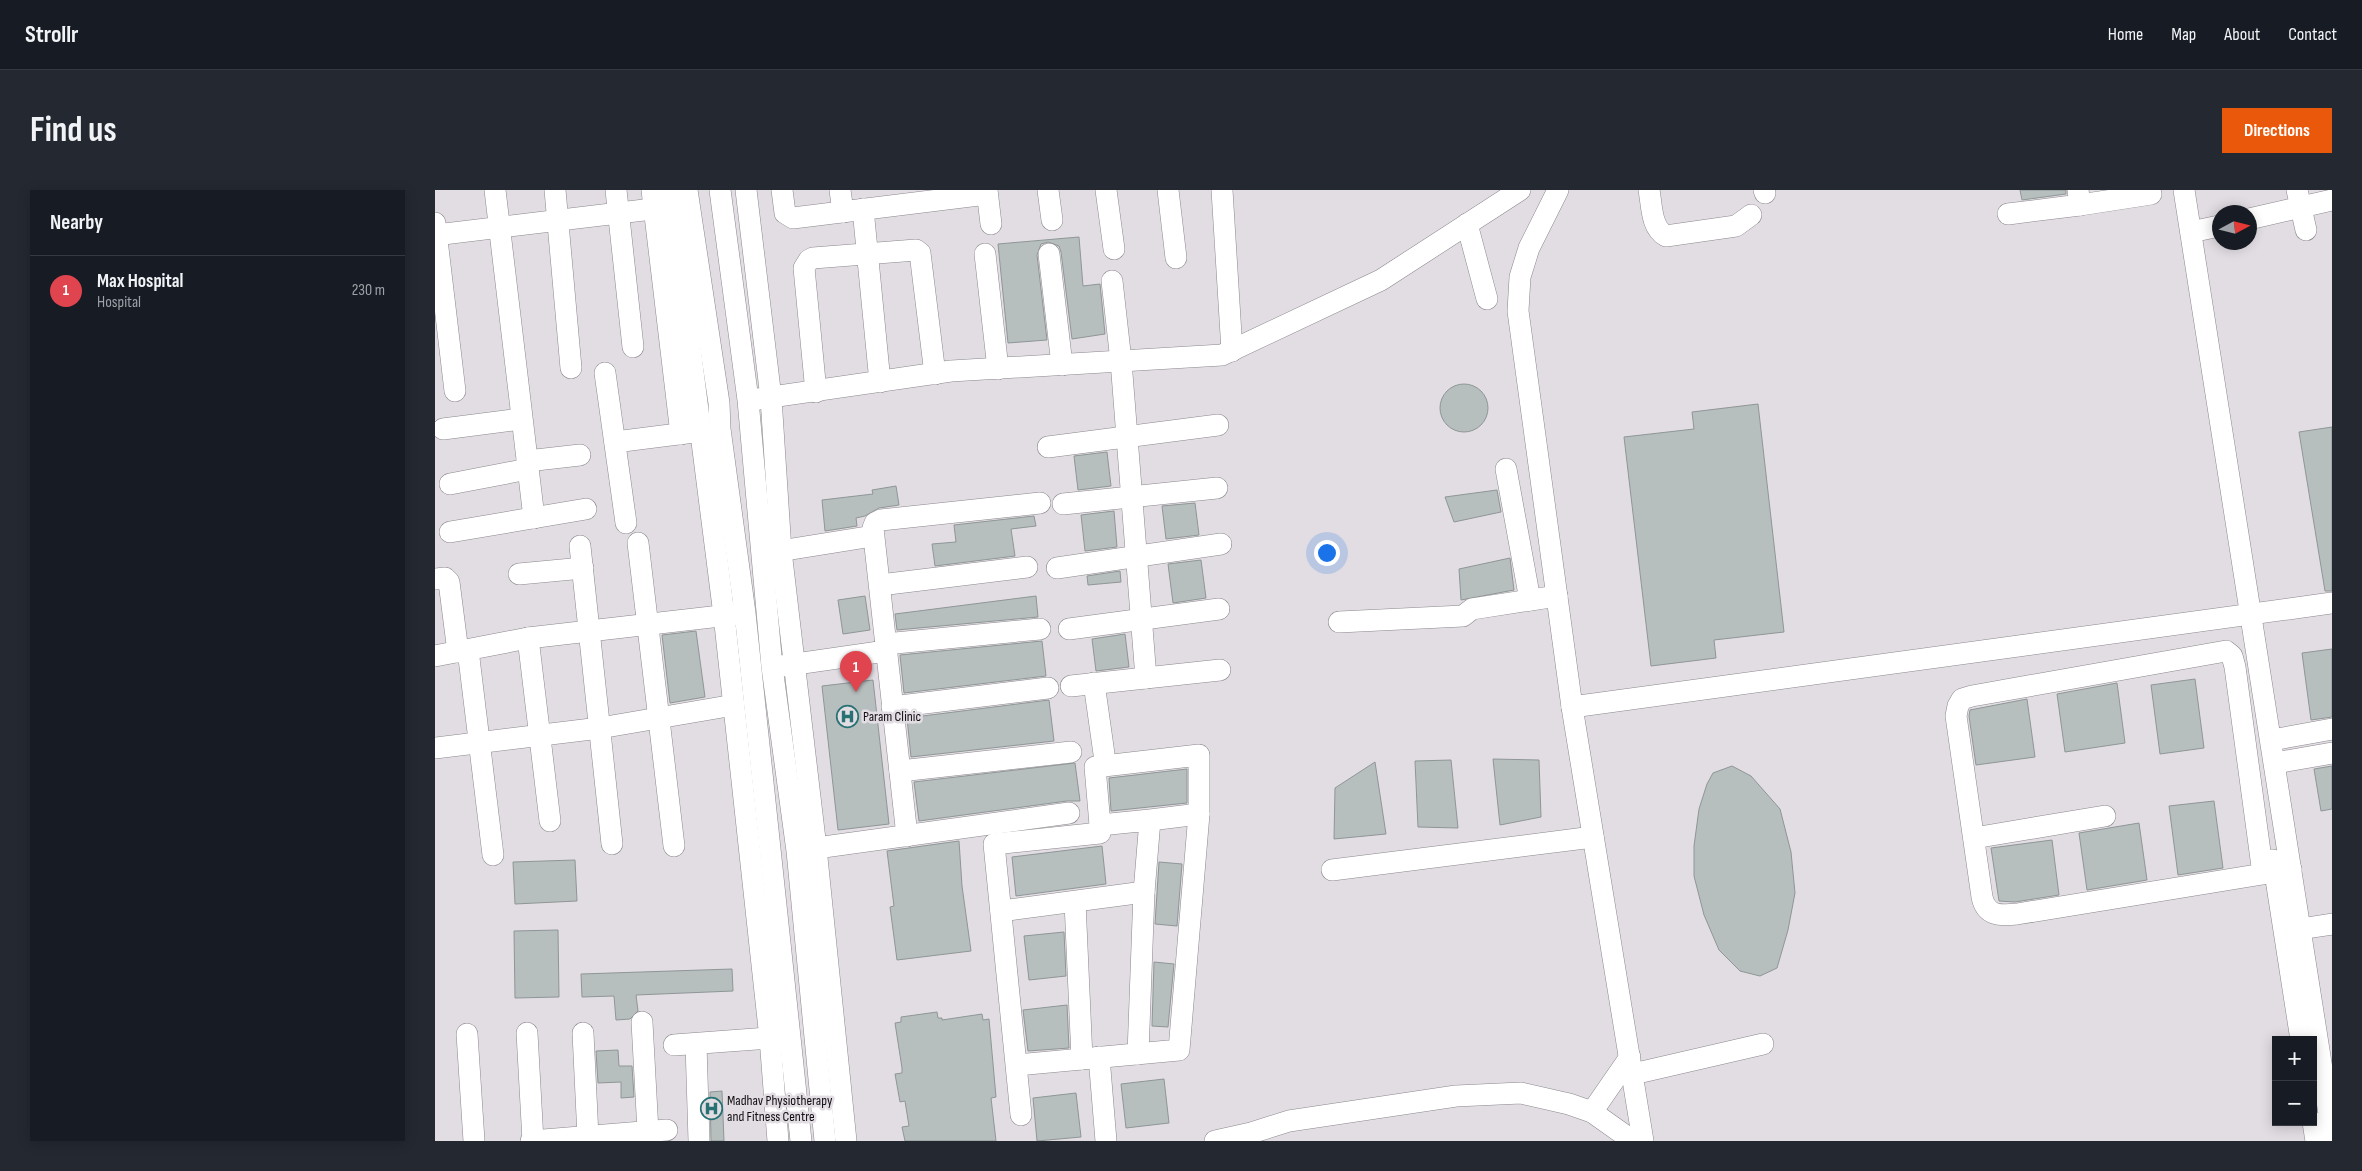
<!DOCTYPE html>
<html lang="en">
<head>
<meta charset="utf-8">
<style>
  body { margin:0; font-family:"Sofia Sans Condensed",sans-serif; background:#242831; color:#f1f3f6 }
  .controls { position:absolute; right:15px; bottom:15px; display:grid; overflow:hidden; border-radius:0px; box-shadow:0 2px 12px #0003 }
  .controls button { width:45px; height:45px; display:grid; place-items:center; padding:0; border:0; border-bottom:1px solid #363941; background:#171b24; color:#f1f3f6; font:25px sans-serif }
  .compass { position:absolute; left:1777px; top:15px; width:45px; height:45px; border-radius:50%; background:#171b24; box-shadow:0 2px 12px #0003; rotate:83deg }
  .you { position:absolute; left:891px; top:362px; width:18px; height:18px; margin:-12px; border:4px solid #fff; border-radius:50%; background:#1a73e8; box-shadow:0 0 0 8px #1a73e833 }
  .badge { display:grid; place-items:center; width:32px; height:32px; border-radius:50%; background:#ea580c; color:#fff; font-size:16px; font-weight:700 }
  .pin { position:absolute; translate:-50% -41px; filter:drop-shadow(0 1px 2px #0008) }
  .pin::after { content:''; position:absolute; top:26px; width:18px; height:15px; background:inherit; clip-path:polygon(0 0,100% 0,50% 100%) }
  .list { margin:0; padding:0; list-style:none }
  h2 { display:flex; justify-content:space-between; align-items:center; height:65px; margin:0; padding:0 20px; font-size:21px }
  h2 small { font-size:16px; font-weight:400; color:#9ea1a6 }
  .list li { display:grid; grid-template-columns:32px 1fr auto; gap:15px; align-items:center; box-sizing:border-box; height:70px; padding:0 20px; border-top:1px solid #363941 }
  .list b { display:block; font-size:19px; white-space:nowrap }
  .list p { margin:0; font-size:16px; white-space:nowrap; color:#9ea1a6 }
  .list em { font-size:16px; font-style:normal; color:#9ea1a6 }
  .map { position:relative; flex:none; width:1897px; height:951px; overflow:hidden; border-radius:0px }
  header { display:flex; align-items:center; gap:30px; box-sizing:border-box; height:70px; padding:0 25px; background:#171b24; border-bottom:1px solid #363941 }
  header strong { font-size:24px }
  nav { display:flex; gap:28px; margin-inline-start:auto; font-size:18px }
  .intro { display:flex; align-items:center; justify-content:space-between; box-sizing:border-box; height:120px; padding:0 30px }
  h1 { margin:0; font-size:35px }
  .button { padding:12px 22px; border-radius:0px; background:#ea580c; color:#fff; font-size:18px; font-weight:700 }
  main { display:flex; gap:30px; padding:0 30px }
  aside { flex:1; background:#171b24; border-radius:0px; box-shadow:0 2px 12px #0003 }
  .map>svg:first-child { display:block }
</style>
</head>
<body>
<header>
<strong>Strollr</strong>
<nav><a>Home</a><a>Map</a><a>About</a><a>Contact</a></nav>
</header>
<div class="intro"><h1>Find us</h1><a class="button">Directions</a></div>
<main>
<aside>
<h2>Nearby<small></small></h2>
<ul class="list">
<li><span class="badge" style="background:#e0444e">1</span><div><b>Max Hospital</b><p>Hospital</p></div><em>230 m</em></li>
</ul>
</aside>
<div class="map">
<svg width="1897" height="951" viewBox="0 0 1897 951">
  <rect width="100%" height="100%" fill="#e2dde3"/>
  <!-- building -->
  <g fill="#b6bebe" stroke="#8f9696">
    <path d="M1585 0H1631V4L1587 10Z"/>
    <path d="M644 47 648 96 665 94 670 144 637 149 626 62 624 56 613 52 606 54 602 65 612 150 573 153 563 54Z"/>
    <circle cx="1029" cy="218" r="24"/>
    <path d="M1323 214 1349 442 1279 450 1281 468 1216 476 1189 247 1259 239 1257 222Z"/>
    <path d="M1897 237V401H1890L1864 242Z"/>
    <path d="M672 262 676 296 643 300 639 266Z"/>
    <path d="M461 296 464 315 444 318 430 326 421 328 422 336 390 341 387 310 438 304 437 300Z"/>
    <path d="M1062 300 1066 322 1019 332 1010 307Z"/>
    <path d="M760 313 764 345 731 349 727 316Z"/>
    <path d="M679 321 682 357 650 361 646 325Z"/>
    <path d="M599 326 601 336 576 339 580 366 500 376 497 354 521 352 519 335Z"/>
    <path d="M1075 368 1079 400 1026 410 1024 379Z"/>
    <path d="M766 370 771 408 738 413 733 374Z"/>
    <path d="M685 381 686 392 653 395 652 386Z"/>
    <path d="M430 406 435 440 408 444 403 410Z"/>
    <path d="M601 406 603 427 462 440 460 424Z"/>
    <path d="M261 441 270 507 235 513 227 445Z"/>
    <path d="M690 444 694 477 661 481 657 449Z"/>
    <path d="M607 451 611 486 469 503 465 465Z"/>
    <path d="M1897 459V527L1876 530 1867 463Z"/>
    <path d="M1760 489 1769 558 1725 564 1716 495Z"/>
    <path d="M438 490 454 634 403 640 387 496Z"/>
    <path d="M1682 493 1690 553 1630 562 1622 504Z"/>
    <path d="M1592 509 1600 567 1541 575 1534 526 1535 520Z"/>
    <path d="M614 510 619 551 476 567 472 528Z"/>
    <path d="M1058 569 1104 570 1106 627 1065 635Z"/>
    <path d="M1016 570 1023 638 983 637 980 571Z"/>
    <path d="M940 572 951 644 899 649 900 598Z"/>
    <path d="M640 573 645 611H632L484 631 479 592Z"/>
    <path d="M1297 576 1316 586 1345 619 1356 662 1360 703 1353 740 1342 778 1325 786 1305 781 1284 760 1269 725 1259 686V656L1264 619 1272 594 1278 583Z"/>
    <path d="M1897 576V619L1886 621 1879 579Z"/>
    <path d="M752 579V613L676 621 674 588Z"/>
    <path d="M1779 611 1788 678 1743 685 1734 616Z"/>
    <path d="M1704 633 1712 690 1652 700 1644 643Z"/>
    <path d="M1617 650 1624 705 1580 712 1564 711 1556 658Z"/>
    <path d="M524 651 527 696 536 761 462 770 455 717 459 716 452 661Z"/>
    <path d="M667 656 671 694 581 706 577 667Z"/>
    <path d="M140 670 142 711 80 714 78 672Z"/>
    <path d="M724 672 747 674 742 736 720 734Z"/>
    <path d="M123 740 124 807 80 808 79 741Z"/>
    <path d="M629 742 631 786 594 790 589 746Z"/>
    <path d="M719 772 739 774 733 837 717 836Z"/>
    <path d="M297 779 298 801 201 805 203 821 195 829 181 830 179 806 147 807 146 784Z"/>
    <path d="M632 815 634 858 593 861 588 820Z"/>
    <path d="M502 822 503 828H507V830L547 824 548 830 554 829 561 907 556 908 561 951H470L467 937 474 936 470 911 465 912 460 884 467 883V878L460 833 466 832V827Z"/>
    <path d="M183 860 184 876H197L199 907 186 908V892L163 893 161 861Z"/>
    <path d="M729 889 734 933 691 938 686 894Z"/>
    <path d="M287 901 289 951H276L275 902Z"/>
    <path d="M641 903 646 947 602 951 598 908Z"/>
  </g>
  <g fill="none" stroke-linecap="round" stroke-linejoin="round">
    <defs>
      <g id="minor">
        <path d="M60 0 99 328"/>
        <path d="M120 0 136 178"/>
        <path d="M181 0 198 157"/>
        <path d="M217 0 246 244"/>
        <path d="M235 0 289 425 335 848 343 951"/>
        <path d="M252 0 284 213 285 239 310 423 366 951"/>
        <path d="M285 0 313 210 337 477 362 661 390 951"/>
        <path d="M311 0 336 208 346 361 381 658 411 951"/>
        <path d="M347 0 350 23 358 28 552 4"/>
        <path d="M405 0 408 22"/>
        <path d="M552 0 556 34"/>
        <path d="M613 0 617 30"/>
        <path d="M671 0 679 59"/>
        <path d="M733 0 741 68"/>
        <path d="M787 0 797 161"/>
        <path d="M1123 0 1094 58 1085 87 1083 121 1137 517 1208 951"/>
        <path d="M1214 0C1217 16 1216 38 1231 46L1301 36 1316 25"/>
        <path d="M1329 0 1330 3"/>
        <path d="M1643 0 1645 15 1716 4"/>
        <path d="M1749 0 1897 943"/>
        <path d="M1862 0 1871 40"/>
        <path d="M428 19 445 192"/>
        <path d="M1573 24 1645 15"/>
        <path d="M1814 29 1897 10"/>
        <path d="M0 33 20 201"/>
        <path d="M1032 34 1052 109"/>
        <path d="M1756 42 1784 36"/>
        <path d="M0 45 251 15"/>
        <path d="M550 64 563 179"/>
        <path d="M614 64 627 175"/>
        <path d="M677 91 686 171 711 488"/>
        <path d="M170 183 191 333"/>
        <path d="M381 202 369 78 374 70 378 68 481 60 485 63 500 184"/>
        <path d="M323 209 516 181 787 165 946 90 1085 0"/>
        <path d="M8 239 86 229"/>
        <path d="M180 252 259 242"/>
        <path d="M613 257 783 235"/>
        <path d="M92 271 145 265"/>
        <path d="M1071 279 1095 410"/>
        <path d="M15 294 93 279"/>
        <path d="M628 314 782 298"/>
        <path d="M15 342 151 319"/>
        <path d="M203 353 239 656"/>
        <path d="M145 356 177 654"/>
        <path d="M332 363 438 346"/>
        <path d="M622 378 786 354"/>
        <path d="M84 384 148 378"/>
        <path d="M0 389 10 388 14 392 23 462"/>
        <path d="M445 395 592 377"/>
        <path d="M904 432 1028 426 1037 419 1122 406"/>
        <path d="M634 439 784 419"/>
        <path d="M93 448 115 631"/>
        <path d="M450 454 605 439"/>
        <path d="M33 460 58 665"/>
        <path d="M0 466 93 448 303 424"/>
        <path d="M347 476 451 461"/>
        <path d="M659 493 669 564"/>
        <path d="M636 496 785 480"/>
        <path d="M457 517 613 498"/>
        <path d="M1137 517 1897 413"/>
        <path d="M1837 550 1897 539"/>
        <path d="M0 558 165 538 299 515"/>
        <path d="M1840 573 1897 563"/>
        <path d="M465 581 636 562"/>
        <path d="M472 646 438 338 440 333 446 330 605 313"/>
        <path d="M1539 648 1670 626"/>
        <path d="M367 660 634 623"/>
        <path d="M1838 670 1866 850"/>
        <path d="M897 680 1158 647"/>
        <path d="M1828 684 1800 477 1797 466 1791 461 1537 506 1527 509 1523 516 1521 526 1547 707C1551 726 1565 726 1582 724L1840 682 1856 679"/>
        <path d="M640 712 647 869"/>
        <path d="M566 721 709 702"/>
        <path d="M1865 739 1897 734"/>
        <path d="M207 832 213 942"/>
        <path d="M92 843 98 951"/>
        <path d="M148 843 153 947"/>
        <path d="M32 844 39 951"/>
        <path d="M261 854 264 951"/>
        <path d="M239 855 348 847"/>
        <path d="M703 864 709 702 715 630 764 624V565L660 577 665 635 715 630"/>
        <path d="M664 867 671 951"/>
        <path d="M582 875 744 860 764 624"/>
        <path d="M1198 884 1328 854"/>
        <path d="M1157 922 1195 867"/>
        <path d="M586 925 559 654 665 643V635"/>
        <path d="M1878 932 1881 951"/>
        <path d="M96 951 232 940"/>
        <path d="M780 951 816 943 854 931 1021 906 1086 903 1134 914 1157 922 1198 951"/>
      </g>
    </defs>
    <!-- minor casing -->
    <use href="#minor" stroke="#8b878d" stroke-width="22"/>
    <!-- minor -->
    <use href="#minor" stroke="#fff" stroke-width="21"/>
  </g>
  <!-- icons -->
  <defs>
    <symbol id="hospital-ring" viewBox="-11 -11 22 22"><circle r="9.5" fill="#e2dde3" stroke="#287274" stroke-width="1.5"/><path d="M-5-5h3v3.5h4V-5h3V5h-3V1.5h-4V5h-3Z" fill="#287274"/></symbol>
  </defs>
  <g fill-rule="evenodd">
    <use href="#hospital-ring" x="400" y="514" width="25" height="25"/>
    <use href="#hospital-ring" x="264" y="906" width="25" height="25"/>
  </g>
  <g text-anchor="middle" stroke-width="5" stroke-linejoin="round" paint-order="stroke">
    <!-- poi labels -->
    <g font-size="14" fill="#0f0d0f" stroke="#e2dde3" text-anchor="start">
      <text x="428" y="531">Param Clinic</text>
      <text x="292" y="915">Madhav Physiotherapy<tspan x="292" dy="16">and Fitness Centre</tspan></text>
    </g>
  </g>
</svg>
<div class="controls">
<button>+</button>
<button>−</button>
</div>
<svg class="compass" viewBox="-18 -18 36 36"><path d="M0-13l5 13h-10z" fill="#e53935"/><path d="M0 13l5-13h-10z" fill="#9ea1a6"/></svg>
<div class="you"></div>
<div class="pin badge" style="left:421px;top:502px;background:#e0444e">1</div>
</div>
</main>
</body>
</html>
